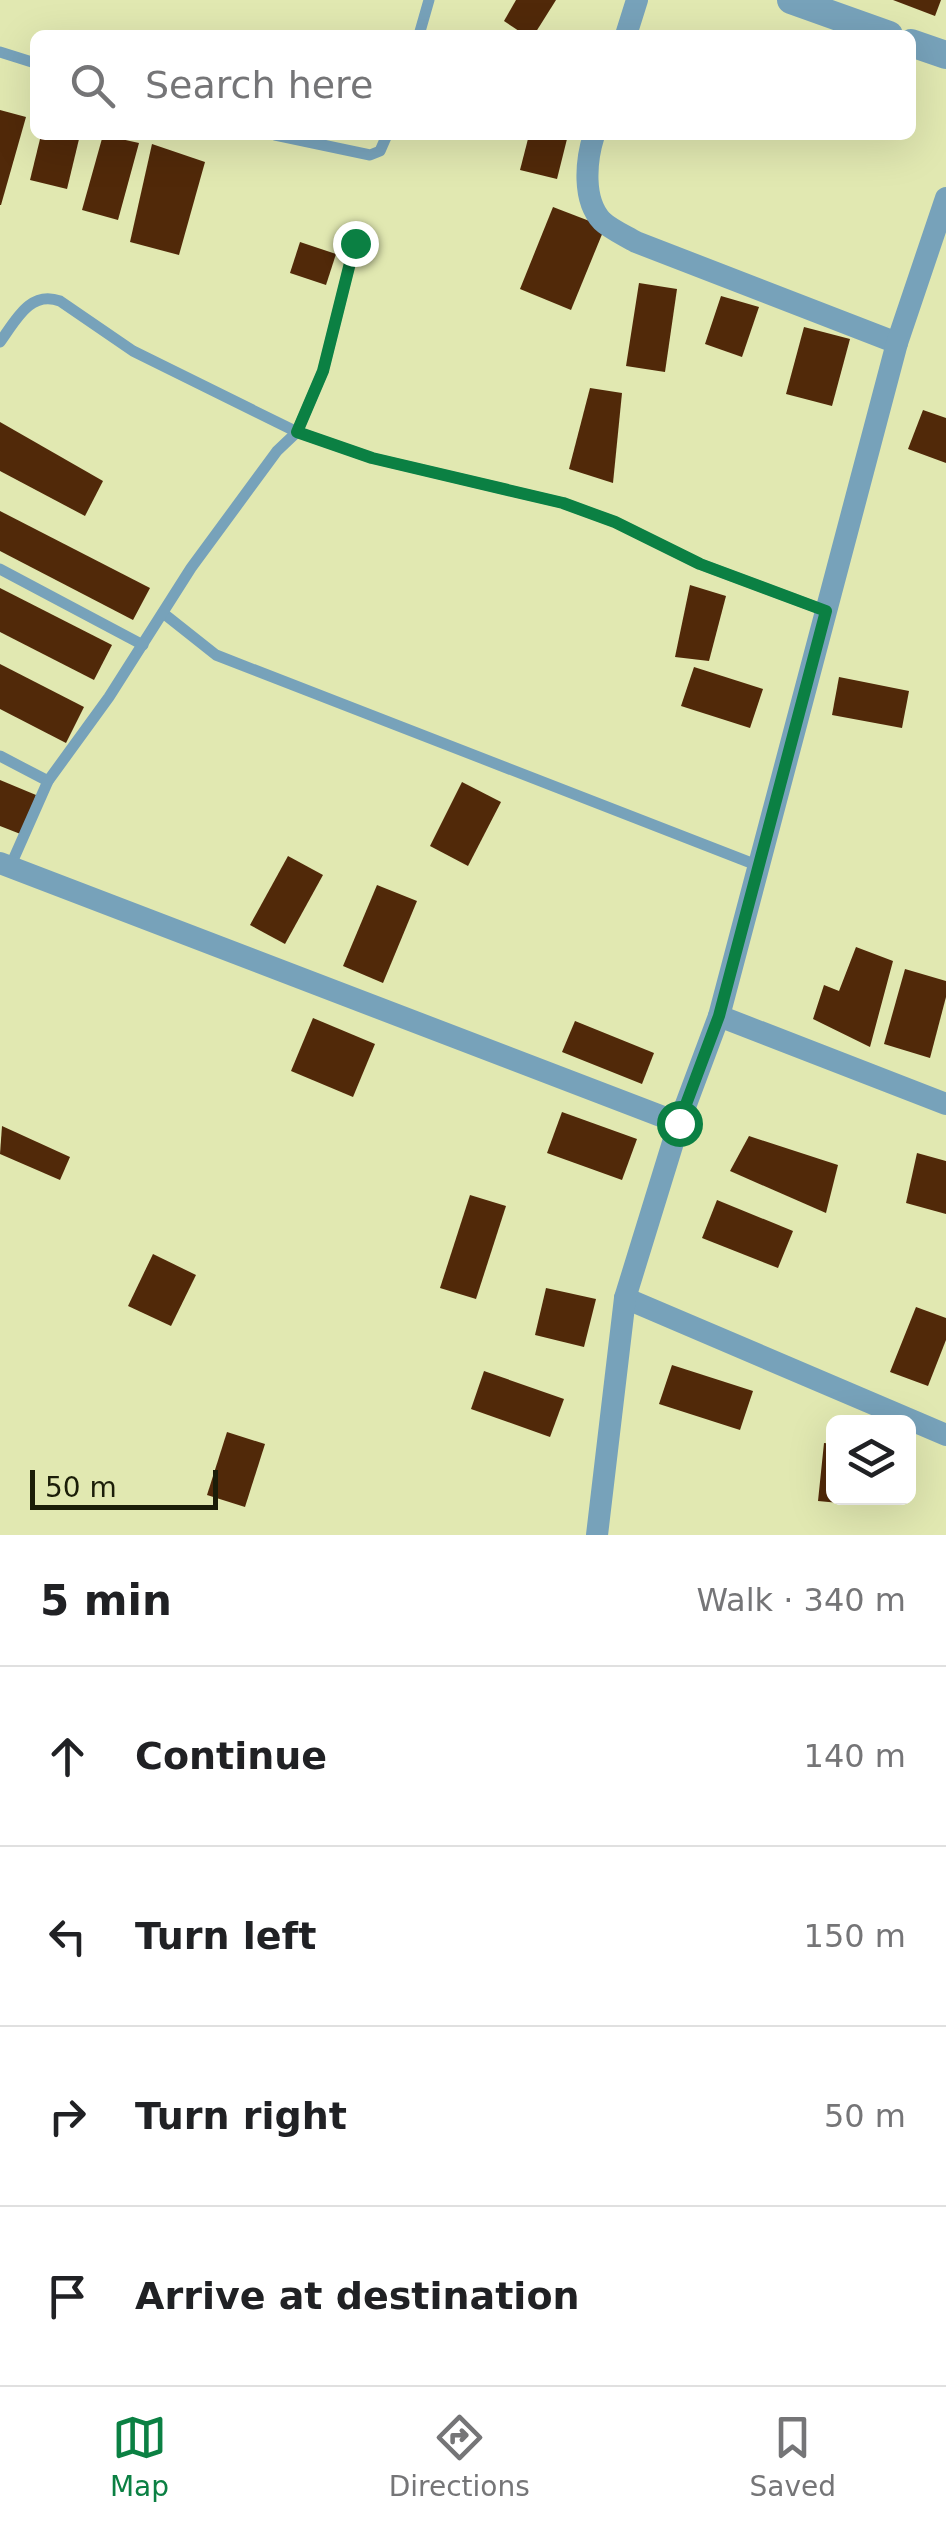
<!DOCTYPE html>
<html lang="en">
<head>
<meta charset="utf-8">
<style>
  body { margin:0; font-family:"DejaVu Sans",sans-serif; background:#f6f6f6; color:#202124 }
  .controls { position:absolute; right:30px; bottom:30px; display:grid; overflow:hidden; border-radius:15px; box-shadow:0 10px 40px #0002 }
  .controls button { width:90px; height:90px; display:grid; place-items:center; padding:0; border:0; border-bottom:2px solid #e0e0e0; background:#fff; color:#202124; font:50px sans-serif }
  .scale { position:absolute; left:30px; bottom:25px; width:188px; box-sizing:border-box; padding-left:10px; border:5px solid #1b1d08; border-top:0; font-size:28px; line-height:35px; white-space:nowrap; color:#1b1d08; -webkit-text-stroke:8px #e1e8b1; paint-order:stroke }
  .stop { position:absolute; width:30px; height:30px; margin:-22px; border:8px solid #0b8043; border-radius:50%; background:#fff }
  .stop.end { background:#0b8043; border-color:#fff; box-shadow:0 2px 10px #0008 }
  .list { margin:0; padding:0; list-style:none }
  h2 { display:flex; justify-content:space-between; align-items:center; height:130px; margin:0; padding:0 40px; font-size:42px }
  h2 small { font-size:32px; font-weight:400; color:#757577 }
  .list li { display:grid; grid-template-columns:65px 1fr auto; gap:30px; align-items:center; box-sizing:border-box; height:180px; padding:0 40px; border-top:2px solid #e0e0e0 }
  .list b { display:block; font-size:38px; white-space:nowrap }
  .list em { font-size:32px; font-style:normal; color:#757577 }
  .icon { flex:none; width:55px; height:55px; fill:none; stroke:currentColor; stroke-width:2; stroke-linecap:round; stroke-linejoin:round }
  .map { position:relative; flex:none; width:946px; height:1535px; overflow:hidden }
  .search { position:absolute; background:#fff; box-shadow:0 10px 40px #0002; left:30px; right:30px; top:30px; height:110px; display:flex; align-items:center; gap:25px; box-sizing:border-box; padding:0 35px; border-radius:15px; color:#757577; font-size:38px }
  .sheet { height:850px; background:#fff }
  nav { display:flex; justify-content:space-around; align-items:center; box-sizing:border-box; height:140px; border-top:2px solid #e0e0e0; background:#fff; font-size:28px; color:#757577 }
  nav a { display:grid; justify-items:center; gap:5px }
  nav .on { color:#0b8043 }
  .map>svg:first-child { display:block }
</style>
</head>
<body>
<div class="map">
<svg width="946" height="1535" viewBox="0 0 946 1535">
  <rect width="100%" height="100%" fill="#e1e8b1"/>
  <!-- building -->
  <g fill="#512909">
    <path d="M516 0H556L534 35H525L504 21Z"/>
    <path d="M893 0H941L935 16Z"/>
    <path d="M0 110 26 117 1 205H0Z"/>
    <path d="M41 135H80L67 189 30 180Z"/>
    <path d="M103 135 139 143 118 220 82 210Z"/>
    <path d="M529 135H568L557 179 520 170Z"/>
    <path d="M152 144 205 162 179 255 130 242Z"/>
    <path d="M553 207 605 227 571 310 520 289Z"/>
    <path d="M300 242 336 254 326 285 290 273Z"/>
    <path d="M639 283 677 289 665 372 626 366Z"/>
    <path d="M721 296 759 307 742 357 705 344Z"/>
    <path d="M804 327 850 339 832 406 786 394Z"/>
    <path d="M590 388 622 393 613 483 569 469Z"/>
    <path d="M923 410 946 418V463L908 449Z"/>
    <path d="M0 422 103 481 85 516 0 471Z"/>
    <path d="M0 511 150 588 133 620 0 551Z"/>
    <path d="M690 585 726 596 709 661 675 657Z"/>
    <path d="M0 588 112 645 94 680 0 632Z"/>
    <path d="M0 664 84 707 66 743 0 709Z"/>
    <path d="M694 667 763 689 750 728 681 706Z"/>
    <path d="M839 677 909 691 902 728 832 715Z"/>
    <path d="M0 780 36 795 23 835 0 826Z"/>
    <path d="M462 782 501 802 468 866 430 846Z"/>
    <path d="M288 856 323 875 285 944 250 925Z"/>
    <path d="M377 885 417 901 383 983 343 966Z"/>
    <path d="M856 947 893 961 870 1047 813 1019 824 985 839 991Z"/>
    <path d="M905 969 946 981V997L930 1058 884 1044Z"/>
    <path d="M313 1018 375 1044 353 1097 291 1071Z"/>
    <path d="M575 1021 654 1053 642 1084 562 1052Z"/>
    <path d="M562 1112 637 1139 622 1180 547 1153Z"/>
    <path d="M2 1126 70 1157 60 1180 0 1154Z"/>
    <path d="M749 1136 838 1165 826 1213 730 1171Z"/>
    <path d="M917 1153 946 1161V1214L906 1203Z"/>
    <path d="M470 1195 506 1206 476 1299 440 1288Z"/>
    <path d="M717 1200 793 1231 778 1268 702 1238Z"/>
    <path d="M153 1254 196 1275 171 1326 128 1306Z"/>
    <path d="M546 1288 596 1299 584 1347 535 1335Z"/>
    <path d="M916 1307 946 1318V1340L928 1386 890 1372Z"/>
    <path d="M672 1365 753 1391 740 1430 659 1404Z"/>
    <path d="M484 1371 564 1399 550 1437 471 1409Z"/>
    <path d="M227 1432 265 1444 245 1507 207 1495Z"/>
    <path d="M824 1443 834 1444V1498H851L850 1504 818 1501Z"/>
  </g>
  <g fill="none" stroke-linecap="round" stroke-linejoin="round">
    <!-- service -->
    <g stroke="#77a2ba" stroke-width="11">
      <path d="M419 35 429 0"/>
      <path d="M0 52 35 63"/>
      <path d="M275 135 370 155 380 151 387 135"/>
      <path d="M0 342C16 320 30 290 60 301L133 351 297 432 372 458 563 503 615 522 700 564 826 611"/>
      <path d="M0 569 143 645"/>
      <path d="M163 613 216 655 759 866"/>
      <path d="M0 756 48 781"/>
      <path d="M10 867 48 781 109 697 191 568 277 451 297 432 323 371 355 243"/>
    </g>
    <!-- minor -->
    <g stroke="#77a2ba" stroke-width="22">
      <path d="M626 35 637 0"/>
      <path d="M594 135C586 160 582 200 602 221 610 229 626 236 636 242L897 343"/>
      <path d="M0 863 679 1123"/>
      <path d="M719 1016 946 1104"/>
      <path d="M625 1298 946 1435"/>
      <path d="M597 1535 625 1298 679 1123 719 1016 897 343 946 198"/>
    </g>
    <!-- tertiary -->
    <g stroke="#77a2ba" stroke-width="28">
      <path d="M791 0 889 35"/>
      <path d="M911 43 946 55"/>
    </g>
  </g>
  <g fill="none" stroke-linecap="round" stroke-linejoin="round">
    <!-- route -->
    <path stroke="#0b8043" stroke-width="12" d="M355 243 323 371 297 432 372 458 563 503 615 522 700 564 826 611 719 1016 679 1123"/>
  </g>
</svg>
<div class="controls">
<button><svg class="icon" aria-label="layers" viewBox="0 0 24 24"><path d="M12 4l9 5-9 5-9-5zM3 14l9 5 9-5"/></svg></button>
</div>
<div class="scale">50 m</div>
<div class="stop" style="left:679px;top:1123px"></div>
<div class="stop end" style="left:355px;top:243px"></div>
<div class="search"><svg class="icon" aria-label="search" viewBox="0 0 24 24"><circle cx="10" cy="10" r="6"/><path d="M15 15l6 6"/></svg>Search here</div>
</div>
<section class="sheet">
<h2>5 min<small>Walk · 340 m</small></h2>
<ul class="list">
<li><svg class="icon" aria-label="ahead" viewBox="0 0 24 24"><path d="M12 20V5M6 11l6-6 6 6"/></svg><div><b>Continue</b></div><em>140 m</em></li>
<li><svg class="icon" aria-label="left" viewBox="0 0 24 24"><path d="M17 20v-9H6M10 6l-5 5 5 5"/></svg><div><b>Turn left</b></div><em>150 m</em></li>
<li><svg class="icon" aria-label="right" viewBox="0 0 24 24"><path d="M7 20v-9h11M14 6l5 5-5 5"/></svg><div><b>Turn right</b></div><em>50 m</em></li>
<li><svg class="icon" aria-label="arrive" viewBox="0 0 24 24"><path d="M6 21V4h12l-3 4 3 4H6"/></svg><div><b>Arrive at destination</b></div></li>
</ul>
</section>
<nav>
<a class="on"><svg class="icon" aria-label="map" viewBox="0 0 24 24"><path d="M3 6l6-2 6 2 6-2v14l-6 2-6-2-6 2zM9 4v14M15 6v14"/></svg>Map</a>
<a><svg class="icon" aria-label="directions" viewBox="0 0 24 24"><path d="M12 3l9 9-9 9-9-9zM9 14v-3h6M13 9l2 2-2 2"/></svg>Directions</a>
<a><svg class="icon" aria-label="saved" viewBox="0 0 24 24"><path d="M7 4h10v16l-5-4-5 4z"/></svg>Saved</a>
</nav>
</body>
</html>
